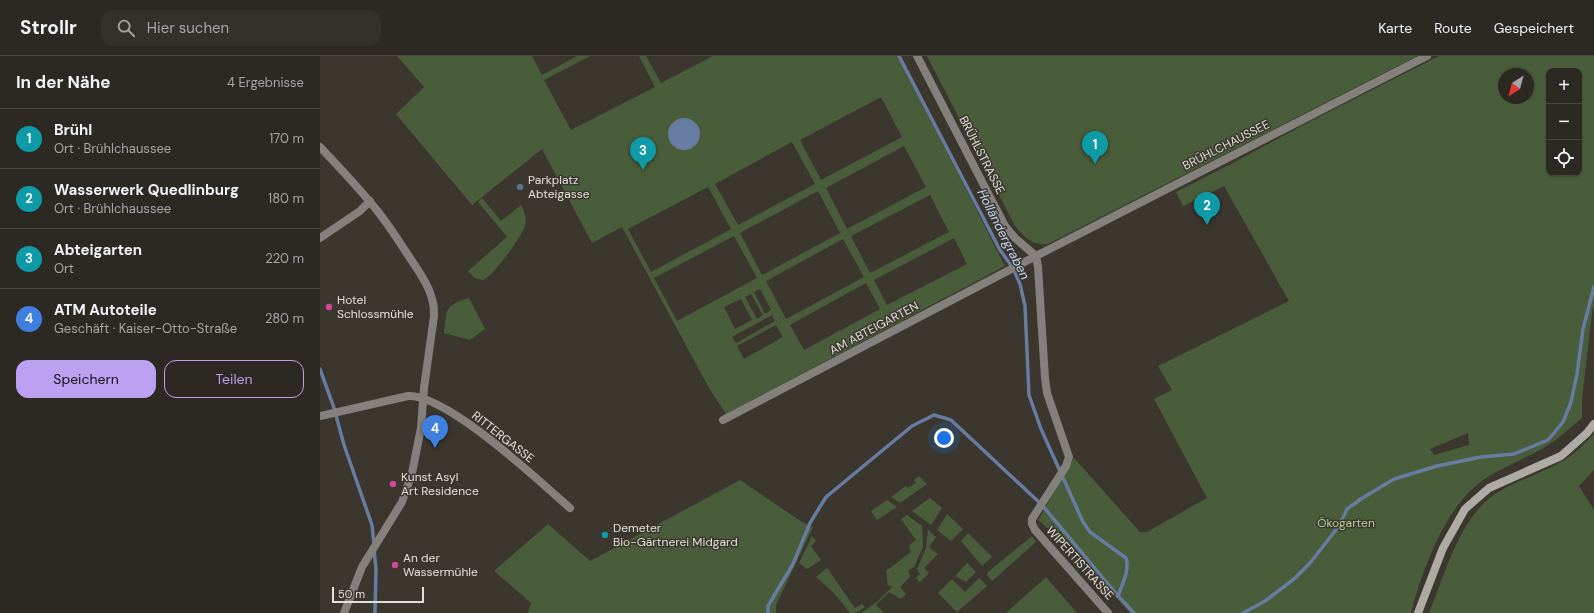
<!DOCTYPE html>
<html lang="de">
<head>
<meta charset="utf-8">
<style>
  body { margin:0; font-family:"DM Sans",sans-serif; background:#34312b; color:#f1f3f6 }
  .controls { position:absolute; right:12px; top:12px; display:grid; overflow:hidden; border-radius:8px; box-shadow:0 1px 3px #0004 }
  .controls button { width:36px; height:36px; display:grid; place-items:center; padding:0; border:0; border-bottom:1px solid #484541; background:#2c2923; color:#f1f3f6; font:20px sans-serif }
  .compass { position:absolute; left:1178px; top:12px; width:36px; height:36px; border-radius:50%; background:#2c2923; box-shadow:0 1px 3px #0004; rotate:216deg }
  .scale { position:absolute; left:12px; bottom:10px; width:92px; box-sizing:border-box; padding-left:4px; border:2px solid #e2e0db; border-top:0; font-size:11px; line-height:14px; white-space:nowrap; color:#e2e0db; -webkit-text-stroke:3px #3b372f; paint-order:stroke }
  .you { position:absolute; left:624px; top:382px; width:14px; height:14px; margin:-10px; border:3px solid #fff; border-radius:50%; background:#1a73e8; box-shadow:0 0 0 6px #1a73e833 }
  .badge { display:grid; place-items:center; width:26px; height:26px; border-radius:50%; background:#bca0f2; color:#fff; font-size:13px; font-weight:700 }
  .pin { position:absolute; translate:-50% -33px; filter:drop-shadow(0 1px 2px #0008) }
  .pin::after { content:''; position:absolute; top:21px; width:14px; height:12px; background:inherit; clip-path:polygon(0 0,100% 0,50% 100%) }
  .list { margin:0; padding:0; list-style:none }
  h2 { display:flex; justify-content:space-between; align-items:center; height:52px; margin:0; padding:0 16px; font-size:17px }
  h2 small { font-size:13px; font-weight:400; color:#a6a6a6 }
  .list li { display:grid; grid-template-columns:26px 1fr auto; gap:12px; align-items:center; box-sizing:border-box; height:60px; padding:0 16px; border-top:1px solid #484541 }
  .list b { display:block; font-size:15px; white-space:nowrap }
  .list p { margin:0; font-size:13px; white-space:nowrap; color:#a6a6a6 }
  .list em { font-size:13px; font-style:normal; color:#a6a6a6 }
  .actions { display:flex; gap:8px; padding:12px 16px }
  .actions a { flex:1; padding:9px 0; border:1px solid #bca0f2; border-radius:12px; text-align:center; font-size:14px; color:#bca0f2 }
  .actions .main { background:#bca0f2; color:#111 }
  .icon { flex:none; width:22px; height:22px; fill:none; stroke:currentColor; stroke-width:2; stroke-linecap:round; stroke-linejoin:round }
  .map { position:relative; flex:none; width:1274px; height:557px; overflow:hidden }
  header { display:flex; align-items:center; gap:24px; box-sizing:border-box; height:56px; padding:0 20px; background:#2c2923; border-bottom:1px solid #484541 }
  header strong { font-size:19px }
  nav { display:flex; gap:22px; margin-inline-start:auto; font-size:14px }
  .search { width:280px; height:36px; background:#34312b; display:flex; align-items:center; gap:10px; box-sizing:border-box; padding:0 14px; border-radius:12px; color:#a6a6a6; font-size:15px }
  main { display:flex }
  aside { flex:1; background:#2c2923 }
  .map>svg:first-child { display:block }
</style>
</head>
<body>
<header>
<strong>Strollr</strong>
<div class="search"><svg class="icon" aria-label="search" viewBox="0 0 24 24"><circle cx="10" cy="10" r="6"/><path d="M15 15l6 6"/></svg>Hier suchen</div>
<nav><a>Karte</a><a>Route</a><a>Gespeichert</a></nav>
</header>
<main>
<aside>
<h2>In der Nähe<small>4 Ergebnisse</small></h2>
<ul class="list">
<li><span class="badge" style="background:#0f9aa8">1</span><div><b>Brühl</b><p>Ort · Brühlchaussee</p></div><em>170 m</em></li>
<li><span class="badge" style="background:#0f9aa8">2</span><div><b>Wasserwerk Quedlinburg</b><p>Ort · Brühlchaussee</p></div><em>180 m</em></li>
<li><span class="badge" style="background:#0f9aa8">3</span><div><b>Abteigarten</b><p>Ort</p></div><em>220 m</em></li>
<li><span class="badge" style="background:#3f7fe0">4</span><div><b>ATM Autoteile</b><p>Geschäft · Kaiser-Otto-Straße</p></div><em>280 m</em></li>
</ul>
<div class="actions"><a class="main">Speichern</a><a>Teilen</a></div>
</aside>
<div class="map">
<svg width="1274" height="557" viewBox="0 0 1274 557">
  <rect width="100%" height="100%" fill="#3b372f"/>
  <!-- green -->
  <g fill="#4a5d3a" fill-rule="evenodd">
    <path d="M77 0H212L222 19 257 0H270L224 24 251 74 335 31 319 0H326L341 27 393 0H578L685 210 406 358 389 332 302 171 272 187 222 93 152 149 76 58 104 31ZM561 41 582 81 501 124 480 84ZM472 86 495 128 418 169 395 128ZM584 90 606 131 527 173 506 132ZM388 131 411 173 331 216 308 173ZM498 135 520 177 442 219 420 177ZM610 139 629 176 550 217 531 180ZM414 180 437 222 357 265 334 222ZM634 182 647 208 567 249 554 224ZM523 183 544 221 466 263 446 225ZM546 227 560 253 484 294 470 269ZM440 233 451 254 445 258 434 236ZM431 238 443 259 437 263 425 241ZM421 243 432 264 415 273 404 251ZM452 259 455 265 416 287 412 281ZM456 269 463 281 424 303 417 290Z"/>
    <path d="M607 0H1097L728 188C714 191 703 180 695 170Z"/>
    <path d="M1119 0H1274V250L1272 256 1262 343V362C1253 369 1244 378 1234 385 1212 401 1184 409 1162 425 1125 451 1102 515 1091 557H810L755 495 718 464 754 402 820 476H827L887 442 834 343 852 334 838 310 969 245 904 130 863 150 856 136 911 108 983 69ZM1229 15H1259V117H1229ZM1184 18H1208V42H1184ZM1148 377 1149 389 1114 399 1110 393Z"/>
    <path d="M162 142 181 165 201 149C205 156 207 162 205 170 202 180 172 222 163 224L155 222 148 215 187 181 158 146Z"/>
    <path d="M149 242 165 273 150 284 124 277C127 252 124 250 149 242Z"/>
    <path d="M1274 378V414L1259 430 1274 454V557H1109C1126 517 1138 464 1175 438 1195 425 1220 418 1241 406 1252 401 1265 387 1274 378Z"/>
    <path d="M599 420 607 428 580 447 571 441 586 430 588 432 596 427 594 424Z"/>
    <path d="M420 424 482 466 493 471 456 549V557H208L211 547 174 515 228 468 270 505Z"/>
    <path d="M610 442 622 452 611 469 592 455Z"/>
    <path d="M567 444 577 451 557 464 551 455Z"/>
    <path d="M627 458 643 473 631 485 617 474Z"/>
    <path d="M587 459 602 470 603 491 594 511 588 515 590 521 580 531 586 538 581 543 569 536 556 549 564 557H541L557 546 572 531 570 529 568 530 566 515 591 496 589 489 596 484 581 463Z"/>
    <path d="M608 474 616 481 609 491 618 498 604 512 609 517 600 526 596 522 600 518 597 513 606 492Z"/>
    <path d="M648 477 672 501 662 510 641 485Z"/>
    <path d="M492 480 496 485 491 490 501 504 487 513 479 507Z"/>
    <path d="M712 480 716 486 672 525 667 519 668 516Z"/>
    <path d="M647 507 656 516 646 526 635 520Z"/>
    <path d="M507 512 535 552 542 548 545 551 536 557H530L514 537 496 521Z"/>
    <path d="M726 521 757 557H686Z"/>
    <path d="M659 522 667 530 637 556 618 537 632 523 645 536Z"/>
  </g>
  <!-- water -->
  <circle fill="#667ca0" cx="364" cy="78" r="16"/>
  <g fill="none" stroke-linecap="round" stroke-linejoin="round">
    <!-- stream -->
    <g stroke="#667ca0" stroke-width="3.5">
      <path d="M579 0 680 194 693 212 700 228 705 250 709 339 721 373 763 466 770 476 806 502C810 515 802 528 798 540"/>
      <path d="M0 313 14 352 24 389 52 469 54 488"/>
      <path d="M54 494 56 513 55 557"/>
      <path d="M448 557V550L473 508 490 467 506 441 592 370 614 359 631 364 722 449 798 540 814 557"/>
      <path d="M923 557 945 545 974 523 990 507 1019 470 1027 453 1041 443 1074 423 1117 410 1161 401 1194 398 1228 384 1243 366 1251 346 1257 318 1263 273 1274 231"/>
    </g>
    <!-- street -->
    <g stroke="#84817d" stroke-width="8">
      <path d="M597 0 685 170 695 182 716 200"/>
      <path d="M0 91C20 112 41 134 59 157 71 172 81 189 92 205 103 222 115 238 114 260L104 332 101 372 92 417 82 446 42 511 24 557"/>
      <path d="M0 182 40 155 50 145"/>
      <path d="M716 200 718 211 725 322 727 337 749 401 746 410 712 463V468L715 474 788 557"/>
      <path d="M0 360 88 340C127 338 219 425 250 452"/>
      <path d="M403 364 716 200 1107 0"/>
    </g>
    <!-- secondary -->
    <path stroke="#aeaaa4" stroke-width="8" d="M1098 557 1123 492 1145 453 1169 432 1241 400 1267 377 1274 368"/>
  </g>
  <!-- markers -->
  <circle fill="#5c6f8a" stroke="#3b372f" stroke-width="1.5" cx="200" cy="131" r="4"/>
  <g fill="#d1479c" stroke="#3b372f" stroke-width="1.5">
    <circle cx="9" cy="251" r="4"/>
    <circle cx="73" cy="428" r="4"/>
    <circle cx="75" cy="509" r="4"/>
  </g>
  <circle fill="#0f9aa8" stroke="#3b372f" stroke-width="1.5" cx="285" cy="479" r="4"/>
  <g text-anchor="middle" stroke-width="3" stroke-linejoin="round" paint-order="stroke">
    <!-- street labels -->
    <g font-size="12" fill="#e2e0db" stroke="#3b372f">
      <text transform="translate(906 89) rotate(-27)" y="4">BRÜHLCHAUSSEE</text>
      <text transform="translate(662 99) rotate(63)" y="4">BRÜHLSTRASSE</text>
      <text transform="translate(554 272) rotate(-28)" y="4">AM ABTEIGARTEN</text>
      <text transform="translate(183 381) rotate(38)" y="4">RITTERGASSE</text>
      <text transform="translate(760 507) rotate(48)" y="4">WIPERTISTRASSE</text>
    </g>
    <!-- poi labels -->
    <g font-size="12" fill="#e2e0db" stroke="#3b372f" text-anchor="start">
      <text x="208" y="128">Parkplatz<tspan x="208" dy="14">Abteigasse</tspan></text>
      <text x="17" y="248">Hotel<tspan x="17" dy="14">Schlossmühle</tspan></text>
      <text x="81" y="425">Kunst Asyl<tspan x="81" dy="14">Art Residence</tspan></text>
      <text x="293" y="476">Demeter<tspan x="293" dy="14">Bio-Gärtnerei Midgard</tspan></text>
      <text x="83" y="506">An der<tspan x="83" dy="14">Wassermühle</tspan></text>
    </g>
    <!-- park labels -->
    <g font-size="12" fill="#b3d597" stroke="#3b372f">
      <text x="1026" y="471">Ökogarten</text>
    </g>
    <!-- water labels -->
    <g font-size="13" font-style="italic" fill="#c1d7fa" stroke="#3b372f">
      <text transform="translate(684 178) rotate(63)" y="5">Holländergraben</text>
    </g>
  </g>
</svg>
<div class="controls">
<button>+</button>
<button>−</button>
<button><svg class="icon" aria-label="locate" viewBox="0 0 24 24"><circle cx="12" cy="12" r="6"/><path d="M12 2v4M12 18v4M2 12h4M18 12h4"/></svg></button>
</div>
<svg class="compass" viewBox="-18 -18 36 36"><path d="M0-13l5 13h-10z" fill="#e53935"/><path d="M0 13l5-13h-10z" fill="#a6a6a6"/></svg>
<div class="scale">50 m</div>
<div class="you"></div>
<div class="pin badge" style="left:775px;top:108px;background:#0f9aa8">1</div>
<div class="pin badge" style="left:887px;top:169px;background:#0f9aa8">2</div>
<div class="pin badge" style="left:323px;top:114px;background:#0f9aa8">3</div>
<div class="pin badge" style="left:115px;top:392px;background:#3f7fe0">4</div>
</div>
</main>
</body>
</html>
